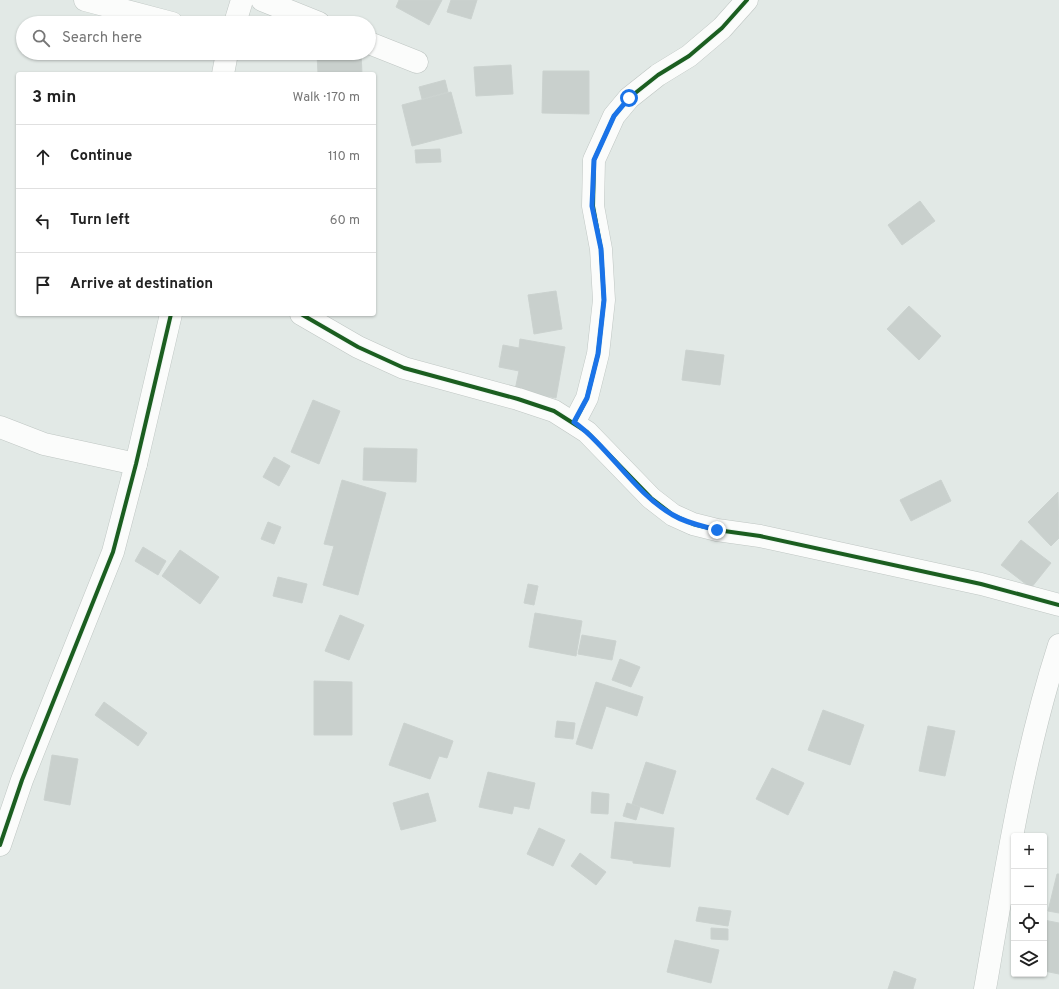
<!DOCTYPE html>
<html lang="en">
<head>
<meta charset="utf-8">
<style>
  body { margin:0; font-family:Overpass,sans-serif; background:#f2f2f2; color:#222 }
  .controls { position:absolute; right:12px; bottom:12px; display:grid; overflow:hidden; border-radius:4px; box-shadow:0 1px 3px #0004 }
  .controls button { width:36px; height:36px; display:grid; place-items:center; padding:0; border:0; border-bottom:1px solid #e0e0e0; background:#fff; color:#222; font:20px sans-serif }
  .stop { position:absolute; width:12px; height:12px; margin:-9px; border:3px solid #1a73e8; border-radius:50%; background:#fff }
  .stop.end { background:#1a73e8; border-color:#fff; box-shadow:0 1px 4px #0008 }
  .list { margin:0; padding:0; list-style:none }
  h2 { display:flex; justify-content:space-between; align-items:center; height:52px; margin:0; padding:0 16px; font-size:17px }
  h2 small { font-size:13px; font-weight:400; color:#767676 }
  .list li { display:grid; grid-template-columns:26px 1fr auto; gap:12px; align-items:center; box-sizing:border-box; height:64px; padding:0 16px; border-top:1px solid #e0e0e0 }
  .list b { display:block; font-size:15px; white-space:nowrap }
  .list em { font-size:13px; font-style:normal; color:#767676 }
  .icon { flex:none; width:22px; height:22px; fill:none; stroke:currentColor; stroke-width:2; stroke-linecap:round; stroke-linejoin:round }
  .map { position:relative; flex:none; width:1059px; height:989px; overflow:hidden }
  .search { position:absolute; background:#fff; box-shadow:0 1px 3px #0004; left:16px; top:16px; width:360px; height:44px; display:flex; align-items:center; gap:10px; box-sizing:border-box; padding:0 14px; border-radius:22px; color:#767676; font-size:15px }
  .panel { position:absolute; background:#fff; box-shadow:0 1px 3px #0004; left:16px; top:72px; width:360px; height:244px; border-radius:4px }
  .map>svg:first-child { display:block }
</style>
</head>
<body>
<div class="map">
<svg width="1059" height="989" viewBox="0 0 1059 989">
  <rect width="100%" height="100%" fill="#e2e9e6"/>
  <!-- building -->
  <g fill="#c9d0cd" stroke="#cbd2cf">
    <path d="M399 0H442L429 25 396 7Z"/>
    <path d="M451 0H477L471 19 447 12Z"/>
    <path d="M317 53H361L362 74H318Z"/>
    <path d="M511 65 513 94 476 96 474 67Z"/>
    <path d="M543 71H589V114L542 113Z"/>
    <path d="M445 80 448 92 422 99 419 87Z"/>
    <path d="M451 92 462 133 412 146 402 105Z"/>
    <path d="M440 149 441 162 416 163 415 150Z"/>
    <path d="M920 201 935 221 902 245 888 225Z"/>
    <path d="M556 291 562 329 534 334 528 295Z"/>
    <path d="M909 306 941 336 919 360 887 329Z"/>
    <path d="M520 339 565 347 556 398 515 390 519 371 499 367 503 345 519 348Z"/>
    <path d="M686 350 724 355 720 385 682 380Z"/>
    <path d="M313 400 340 411 319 464 291 452Z"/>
    <path d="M364 448 417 449 416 482 363 480Z"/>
    <path d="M274 457 290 466 279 486 263 477Z"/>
    <path d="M342 480 386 493 358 595 323 585 334 546 324 544Z"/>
    <path d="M941 480 951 501 911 521 900 500Z"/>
    <path d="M1058 492 1059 538 1051 546 1028 522Z"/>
    <path d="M268 522 281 527 274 544 261 539Z"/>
    <path d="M1021 540 1051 563 1031 588 1001 565Z"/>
    <path d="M143 547 166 561 158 575 135 561Z"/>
    <path d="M180 550 219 577 200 604 162 576Z"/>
    <path d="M278 577 307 584 302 603 273 596Z"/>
    <path d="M528 584 538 586 534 605 524 603Z"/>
    <path d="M535 613 582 621 576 656 529 647Z"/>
    <path d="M340 615 364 625 349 660 325 651Z"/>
    <path d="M582 635 616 641 612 660 578 654Z"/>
    <path d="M620 659 640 667 631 687 612 680Z"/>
    <path d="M314 681 352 682V735H314Z"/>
    <path d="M596 682 643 697 637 716 606 706 592 749 576 744Z"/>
    <path d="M104 702 147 733 138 746 95 715Z"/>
    <path d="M823 710 864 725 850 765 808 750Z"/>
    <path d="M557 721 575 723 573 739 555 737Z"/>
    <path d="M404 723 453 741 447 758 439 756 430 779 389 765Z"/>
    <path d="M928 726 955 731 945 776 919 771Z"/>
    <path d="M52 755 78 759 70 805 44 800Z"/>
    <path d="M646 762 676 771 663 814 632 804Z"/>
    <path d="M772 768 804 783 788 815 756 799Z"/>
    <path d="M488 772 535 783 529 809 514 806 512 814 479 807Z"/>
    <path d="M592 792 609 794 608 814 591 813Z"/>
    <path d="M428 793 436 821 401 830 393 803Z"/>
    <path d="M627 803 640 807 636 820 623 816Z"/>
    <path d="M615 822 674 828 670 867 633 863V861L611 858Z"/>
    <path d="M539 828 565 840 553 866 527 854Z"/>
    <path d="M580 853 606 872 596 885 571 866Z"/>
    <path d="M1057 874H1059V913L1048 911Z"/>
    <path d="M699 907 731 911 728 926 696 921Z"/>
    <path d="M1044 920 1059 923V974L1044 971Z"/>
    <path d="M711 928 728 929V940L711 939Z"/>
    <path d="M675 940 719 950 711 983 667 972Z"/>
    <path d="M894 971 916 979 913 989H888Z"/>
  </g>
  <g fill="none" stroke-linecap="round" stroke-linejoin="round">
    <defs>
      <g id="minor">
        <path d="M85 0 172 23"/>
        <path d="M262 0 319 23"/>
        <path d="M235 23 242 0"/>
        <path d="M369 43 417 62"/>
        <path d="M223 74 227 53"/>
        <path d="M301 314 358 347 404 368 518 399 554 411 587 432 651 498 673 515 693 524 717 530 760 536 981 584 1059 605"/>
        <path d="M574 423 587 398 598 354 604 300 601 249 593 206 594 160 614 116 629 98 658 75 689 56 722 28 747 0"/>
        <path d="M0 427 44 444 136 464"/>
        <path d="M0 845 22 780 113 552 136 464 171 314"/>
        <path d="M985 989C1005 874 1023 757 1059 645"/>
      </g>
    </defs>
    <!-- minor casing -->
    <use href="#minor" stroke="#bfc6c3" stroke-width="23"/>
    <!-- minor -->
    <use href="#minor" stroke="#fbfcfb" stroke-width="22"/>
    <defs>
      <g id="cycleway">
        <path d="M301 314 358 347 404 368 518 399 554 411 587 432 651 498 673 515 693 524 717 530 760 536 981 584 1059 605"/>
        <path d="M574 423 587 398 598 354 604 300 601 249 593 206 594 160 614 116 629 98 658 75 689 56 722 28 747 0"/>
        <path d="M0 845 22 780 113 552 136 464 171 314"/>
      </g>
    </defs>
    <!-- cycleway casing -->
    <use href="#cycleway" stroke="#f0f8f4" stroke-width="6"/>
    <!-- cycleway -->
    <use href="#cycleway" stroke="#1b5e20" stroke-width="4"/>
  </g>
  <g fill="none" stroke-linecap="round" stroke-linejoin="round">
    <!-- route -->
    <path stroke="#1a73e8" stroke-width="5" d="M629 98 614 116 594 160 592 206 601 249 604 300 598 354 587 398 574 422C610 448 634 493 673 515 686 523 702 526 717 530"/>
  </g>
</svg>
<div class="controls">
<button>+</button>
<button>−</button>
<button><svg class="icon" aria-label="locate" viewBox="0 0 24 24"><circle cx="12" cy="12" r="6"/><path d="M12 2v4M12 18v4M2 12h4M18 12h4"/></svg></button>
<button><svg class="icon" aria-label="layers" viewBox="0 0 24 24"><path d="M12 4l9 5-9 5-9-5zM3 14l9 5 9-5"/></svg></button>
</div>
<div class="stop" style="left:629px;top:98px"></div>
<div class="stop end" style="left:717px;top:530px"></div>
<div class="search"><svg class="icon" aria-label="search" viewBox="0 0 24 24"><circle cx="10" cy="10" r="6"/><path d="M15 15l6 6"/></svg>Search here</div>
<section class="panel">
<h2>3 min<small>Walk · 170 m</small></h2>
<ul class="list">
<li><svg class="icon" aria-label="ahead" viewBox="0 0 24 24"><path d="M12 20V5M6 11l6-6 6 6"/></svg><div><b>Continue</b></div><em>110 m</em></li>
<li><svg class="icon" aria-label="left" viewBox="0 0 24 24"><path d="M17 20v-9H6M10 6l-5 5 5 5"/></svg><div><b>Turn left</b></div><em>60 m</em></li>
<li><svg class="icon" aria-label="arrive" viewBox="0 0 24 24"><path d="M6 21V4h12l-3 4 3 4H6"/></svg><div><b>Arrive at destination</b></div></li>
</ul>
</section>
</div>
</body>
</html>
